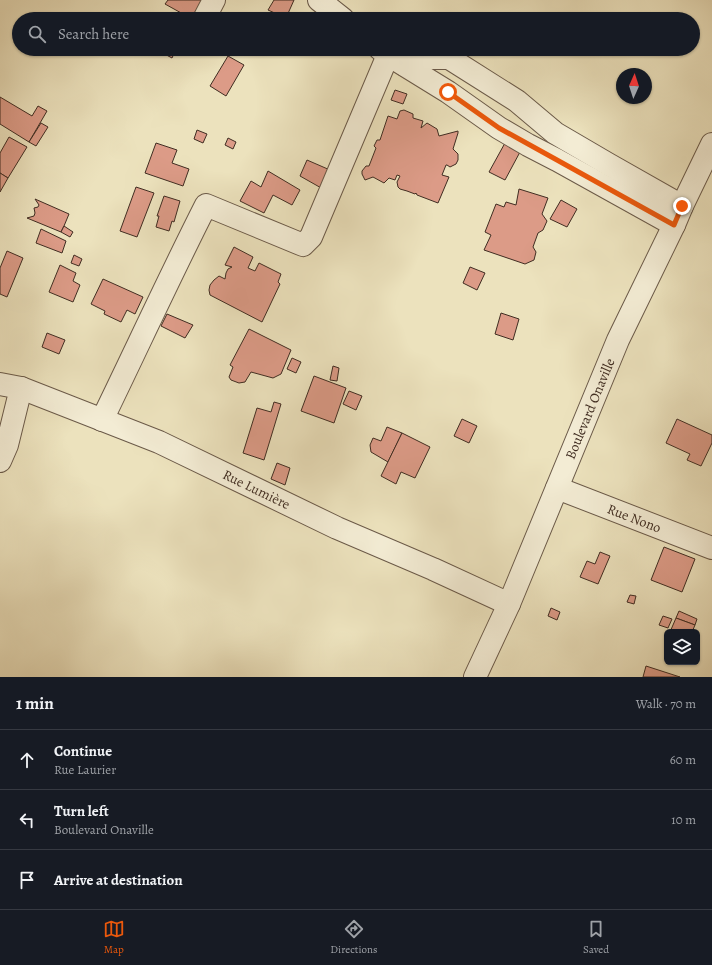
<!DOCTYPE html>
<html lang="en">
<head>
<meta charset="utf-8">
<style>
  body { margin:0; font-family:Alegreya,serif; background:#20242c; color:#f1f3f6 }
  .controls { position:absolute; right:12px; bottom:12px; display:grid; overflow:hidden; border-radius:6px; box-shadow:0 1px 3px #0004 }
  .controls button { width:36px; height:36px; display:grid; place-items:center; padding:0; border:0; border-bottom:1px solid #363941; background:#171b24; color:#f1f3f6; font:20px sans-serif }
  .compass { position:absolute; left:616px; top:68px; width:36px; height:36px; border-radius:50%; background:#171b24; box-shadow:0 1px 3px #0004; rotate:3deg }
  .stop { position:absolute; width:12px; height:12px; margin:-9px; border:3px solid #ea580c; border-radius:50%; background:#fff }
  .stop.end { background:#ea580c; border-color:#fff; box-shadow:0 1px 4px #0008 }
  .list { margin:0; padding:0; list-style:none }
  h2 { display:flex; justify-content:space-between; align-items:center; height:52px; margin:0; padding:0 16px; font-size:17px }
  h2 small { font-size:13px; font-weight:400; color:#9ea1a6 }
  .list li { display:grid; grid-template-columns:26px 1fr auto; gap:12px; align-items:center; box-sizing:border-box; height:60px; padding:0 16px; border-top:1px solid #363941 }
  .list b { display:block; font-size:15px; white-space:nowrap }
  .list p { margin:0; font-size:13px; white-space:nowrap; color:#9ea1a6 }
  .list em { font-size:13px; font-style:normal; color:#9ea1a6 }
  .icon { flex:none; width:22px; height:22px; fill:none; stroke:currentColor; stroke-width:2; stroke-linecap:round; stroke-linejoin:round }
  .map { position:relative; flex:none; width:712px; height:677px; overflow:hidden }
  .search { position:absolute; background:#171b24; box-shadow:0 1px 3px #0004; left:12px; right:12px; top:12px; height:44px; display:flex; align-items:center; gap:10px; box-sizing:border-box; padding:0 14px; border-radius:22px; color:#9ea1a6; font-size:15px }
  .sheet { height:232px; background:#171b24 }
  nav { display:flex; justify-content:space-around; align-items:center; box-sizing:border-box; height:56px; border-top:1px solid #363941; background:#171b24; font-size:11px; color:#9ea1a6 }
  nav a { display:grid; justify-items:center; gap:2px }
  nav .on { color:#ea580c }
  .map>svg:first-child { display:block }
</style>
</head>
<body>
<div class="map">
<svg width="712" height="677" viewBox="0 0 712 677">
  <rect width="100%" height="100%" fill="#ece2bd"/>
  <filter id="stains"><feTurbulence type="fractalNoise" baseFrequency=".005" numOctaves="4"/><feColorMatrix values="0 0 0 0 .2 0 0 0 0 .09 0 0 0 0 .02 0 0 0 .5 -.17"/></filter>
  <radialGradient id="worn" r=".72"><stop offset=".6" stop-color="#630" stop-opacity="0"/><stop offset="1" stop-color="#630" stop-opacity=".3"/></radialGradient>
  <!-- building -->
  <g fill="#dc9b87" stroke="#402d22">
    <path d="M168 0H207L197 19H180L183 14 165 4Z"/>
    <path d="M274 0H294L286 18 268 10Z"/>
    <path d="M160 49H176L172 58 159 51Z"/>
    <path d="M228 56 244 65 226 96 210 86Z"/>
    <path d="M395 90 407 94 403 104 391 100Z"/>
    <path d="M0 97 32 116 38 106 47 111 29 142 0 124Z"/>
    <path d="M404 110 413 114V118L423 121 421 128 427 123 437 129 439 136 458 131V133L453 149 458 154V160L456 164 450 167 447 165H446L442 175 449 177 438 203 417 195 416 193 415 194 407 191 400 189 398 187 397 182 400 176 397 175 395 180 389 178 384 183 373 177 365 180 362 174V171L366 166H369L376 148 374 146 377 140H380L388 116 397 119 400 111Z"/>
    <path d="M41 123 48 127 36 146 29 142Z"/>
    <path d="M197 130 207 134 203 143 194 139Z"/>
    <path d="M9 137 27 147 8 178 0 173V153Z"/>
    <path d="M228 138 236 142 233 149 225 145Z"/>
    <path d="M156 143 177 150 172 163 189 169 183 186 145 173Z"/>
    <path d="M505 143 520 152 505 180 489 172Z"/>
    <path d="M307 160 330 170 323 189 300 176Z"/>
    <path d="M268 171 300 190 292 205 273 195 264 213 240 201 251 181 261 187Z"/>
    <path d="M0 173 8 178 0 192Z"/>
    <path d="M136 187 154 193 137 237 120 231Z"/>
    <path d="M519 189 548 198 542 214 547 221 543 230 538 233 533 247 536 252 534 260 525 264 484 250 491 235 485 232 496 204 504 207 506 202 516 205Z"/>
    <path d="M164 196 180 201 174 222 172 221 169 231 156 227 159 216H157Z"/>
    <path d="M35 199 69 214 64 226 61 232 27 218 34 216 35 213 34 208 38 207 39 205Z"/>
    <path d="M561 200 577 209 567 227 550 219Z"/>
    <path d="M64 226 73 232 70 237 61 232Z"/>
    <path d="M41 229 66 241 62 253 36 243Z"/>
    <path d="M234 247 253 257 248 268 255 271 259 263 281 274 278 282 280 284 262 322 210 295 209 290 210 285 214 280 219 276 225 279 226 273 228 269 232 267 225 265Z"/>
    <path d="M7 251 23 258 7 297 0 294V268Z"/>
    <path d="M74 255 82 259 79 266 71 263Z"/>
    <path d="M60 265 76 273 73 281 80 285 73 302 49 292Z"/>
    <path d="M470 267 485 273 477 290 463 283Z"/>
    <path d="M103 279 143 297 135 314 127 310 121 322 104 314 105 311 91 304Z"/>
    <path d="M501 313 519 319 513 340 495 334Z"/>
    <path d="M167 314 193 325 185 338 161 326Z"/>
    <path d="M249 329 291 350 281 374 273 378 251 372 245 382 239 383 231 380 229 377 233 367 230 365Z"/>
    <path d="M47 333 65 340 59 354 42 347Z"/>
    <path d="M292 358 301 362 296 373 287 369Z"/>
    <path d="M333 366 339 368 337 381 330 380Z"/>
    <path d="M314 376 346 388 334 423 301 411Z"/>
    <path d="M349 391 362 396 356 410 343 404Z"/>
    <path d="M274 402 281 404 264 460 243 453 257 408 271 412Z"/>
    <path d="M462 419 477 426 469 443 454 436Z"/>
    <path d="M677 419 712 435V443L701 466 687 460 690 454 666 443Z"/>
    <path d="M387 427 402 433 388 462 371 452 370 445 373 438 381 441Z"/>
    <path d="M402 433 430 447 415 478 401 472 396 484 381 476Z"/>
    <path d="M277 463 290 468 285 485 271 479Z"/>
    <path d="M664 547 695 559 682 592 651 580Z"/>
    <path d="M600 552 610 556 598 584 580 577 587 561 595 564Z"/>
    <path d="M630 595 636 596 634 604 627 602Z"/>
    <path d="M551 608 560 612 557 620 548 616Z"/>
    <path d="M679 611 697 619 695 625 676 618Z"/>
    <path d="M663 616 672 619 668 628 659 625Z"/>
    <path d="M676 618 695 625 692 632H670Z"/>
    <path d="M646 666 680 677H643Z"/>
  </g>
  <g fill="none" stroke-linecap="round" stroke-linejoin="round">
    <defs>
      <g id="minor">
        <path d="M319 0 343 19"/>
        <path d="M204 19 214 0"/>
        <path d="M380 49 388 55 448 92 499 128 528 145 557 160 674 225"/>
        <path d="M405 65 415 58H449L517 101 555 133 608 164 682 206"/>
        <path id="s1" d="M0 384 21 388 159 442 337 528 433 569 509 604"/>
        <path d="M102 420C137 348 170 276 206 205L303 245 311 237 388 55"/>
        <path d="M0 461 7 445 21 388"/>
        <path id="s2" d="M557 488 712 548"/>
        <path id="s3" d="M475 677 509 604 618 340 674 225 682 206 712 144"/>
      </g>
    </defs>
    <!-- minor casing -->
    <use href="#minor" stroke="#6b5a49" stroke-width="24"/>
    <!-- minor -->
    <use href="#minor" stroke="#f3ecd4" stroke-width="22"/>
  </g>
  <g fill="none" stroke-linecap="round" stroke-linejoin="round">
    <!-- route -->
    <path stroke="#ea580c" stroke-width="5" d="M448 92 499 128 557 160 674 225 682 206"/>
  </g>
  <g text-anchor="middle" stroke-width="3.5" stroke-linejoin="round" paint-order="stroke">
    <!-- street labels -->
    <g font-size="14" fill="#402d22" stroke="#f3ecd4">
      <text dy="5" stroke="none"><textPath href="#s3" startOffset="292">Boulevard Onaville</textPath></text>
      <text dy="5" stroke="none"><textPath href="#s1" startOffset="278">Rue Lumière</textPath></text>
      <text dy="5" stroke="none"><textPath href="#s2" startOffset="83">Rue Nono</textPath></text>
    </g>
  </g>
  <rect width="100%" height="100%" filter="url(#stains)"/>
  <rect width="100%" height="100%" fill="url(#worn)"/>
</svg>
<div class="controls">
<button><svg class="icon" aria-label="layers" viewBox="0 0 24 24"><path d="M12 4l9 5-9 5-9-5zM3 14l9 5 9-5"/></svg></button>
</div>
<svg class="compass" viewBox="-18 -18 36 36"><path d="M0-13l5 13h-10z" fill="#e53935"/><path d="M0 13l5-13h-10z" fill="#9ea1a6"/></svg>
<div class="stop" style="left:448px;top:92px"></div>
<div class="stop end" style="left:682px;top:206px"></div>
<div class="search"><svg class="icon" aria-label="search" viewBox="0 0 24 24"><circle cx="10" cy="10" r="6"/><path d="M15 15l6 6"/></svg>Search here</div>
</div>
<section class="sheet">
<h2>1 min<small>Walk · 70 m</small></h2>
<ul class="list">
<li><svg class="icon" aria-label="ahead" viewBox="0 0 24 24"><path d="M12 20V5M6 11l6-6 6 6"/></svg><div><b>Continue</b><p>Rue Laurier</p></div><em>60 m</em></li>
<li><svg class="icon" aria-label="left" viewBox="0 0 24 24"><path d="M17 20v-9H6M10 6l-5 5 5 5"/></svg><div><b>Turn left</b><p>Boulevard Onaville</p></div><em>10 m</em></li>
<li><svg class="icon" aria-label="arrive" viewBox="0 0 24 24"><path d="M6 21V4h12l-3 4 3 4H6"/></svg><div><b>Arrive at destination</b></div></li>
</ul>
</section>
<nav>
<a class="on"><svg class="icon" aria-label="map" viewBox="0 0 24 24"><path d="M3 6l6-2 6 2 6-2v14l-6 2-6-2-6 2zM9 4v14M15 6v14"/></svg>Map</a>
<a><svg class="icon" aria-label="directions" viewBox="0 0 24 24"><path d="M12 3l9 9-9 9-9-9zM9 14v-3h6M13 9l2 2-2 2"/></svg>Directions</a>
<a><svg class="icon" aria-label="saved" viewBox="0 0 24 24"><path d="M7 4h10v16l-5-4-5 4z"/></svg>Saved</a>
</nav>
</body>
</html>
